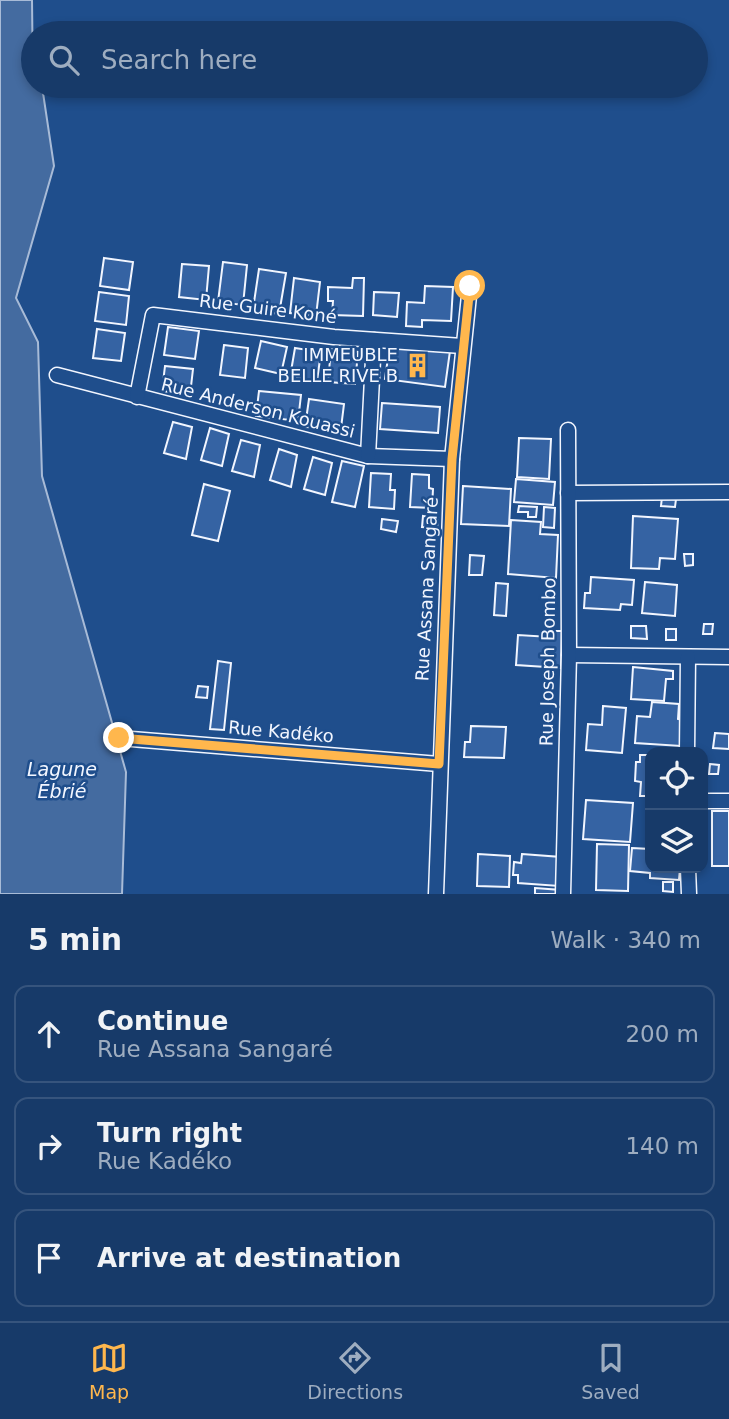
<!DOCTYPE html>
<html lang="en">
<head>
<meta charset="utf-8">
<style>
  body { margin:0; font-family:"DejaVu Sans",sans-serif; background:#20416f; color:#f1f3f6 }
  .controls { position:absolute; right:21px; bottom:21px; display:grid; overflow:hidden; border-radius:14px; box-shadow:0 4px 10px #0003 }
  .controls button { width:63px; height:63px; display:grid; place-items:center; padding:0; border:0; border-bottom:2px solid #36547d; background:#173a69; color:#f1f3f6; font:35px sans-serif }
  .stop { position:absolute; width:21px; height:21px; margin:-16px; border:5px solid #ffb74d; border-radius:50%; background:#fff }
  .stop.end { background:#ffb74d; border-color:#fff; box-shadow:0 2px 7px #0008 }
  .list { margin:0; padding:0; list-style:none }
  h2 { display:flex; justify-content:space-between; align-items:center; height:91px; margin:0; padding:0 28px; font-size:30px }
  h2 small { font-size:23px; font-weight:400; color:#9eadc0 }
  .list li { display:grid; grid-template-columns:46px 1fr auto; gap:21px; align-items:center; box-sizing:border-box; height:98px; margin:0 14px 14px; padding:0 14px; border:2px solid #36547d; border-radius:14px }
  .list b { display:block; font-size:26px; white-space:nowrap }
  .list p { margin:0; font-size:23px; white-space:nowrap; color:#9eadc0 }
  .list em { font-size:23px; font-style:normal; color:#9eadc0 }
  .icon { flex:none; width:38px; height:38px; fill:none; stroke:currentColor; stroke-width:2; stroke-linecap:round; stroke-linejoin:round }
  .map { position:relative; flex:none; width:729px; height:894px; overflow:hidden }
  .search { position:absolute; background:#173a69; box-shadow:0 4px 10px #0003; left:21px; right:21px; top:21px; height:77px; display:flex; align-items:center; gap:18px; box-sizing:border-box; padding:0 24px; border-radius:38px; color:#9eadc0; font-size:26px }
  .sheet { height:427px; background:#173a69 }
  nav { display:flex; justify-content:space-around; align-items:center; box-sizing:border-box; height:98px; border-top:2px solid #36547d; background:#173a69; font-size:19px; color:#9eadc0 }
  nav a { display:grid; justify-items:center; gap:4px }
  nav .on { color:#ffb74d }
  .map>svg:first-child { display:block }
</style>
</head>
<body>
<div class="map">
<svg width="729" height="894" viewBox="0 0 729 894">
  <rect width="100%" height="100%" fill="#1f4e8c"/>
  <!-- water -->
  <path fill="#446ba0" stroke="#a8bbd7" stroke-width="2" d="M0 0H32L33 86H42L54 166 16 298 38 342 42 476 126 772 122 894H0Z"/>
  <!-- building -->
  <g fill="#3563a3" stroke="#f2f6ff" stroke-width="2">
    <path d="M104 258 133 262 129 290 100 286Z"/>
    <path d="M223 262 247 265 243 305 218 302Z"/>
    <path d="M182 264 209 266 206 300 179 297Z"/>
    <path d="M259 269 286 273 279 314 253 309Z"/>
    <path d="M294 278 320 282 316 316 290 313Z"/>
    <path d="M353 278H364L363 316 332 315 333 301H328V287L352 288Z"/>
    <path d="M425 286 453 287 451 321 422 320V327L406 326 407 302 424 303Z"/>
    <path d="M99 292 129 296 126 325 95 321Z"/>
    <path d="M374 292 399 293 397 317 373 315Z"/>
    <path d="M168 327 199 331 195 359 164 355Z"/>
    <path d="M97 329 125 333 121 361 93 358Z"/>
    <path d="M261 341 287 347 281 374 255 368Z"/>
    <path d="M390 343 450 351 445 387 385 379Z"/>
    <path d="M224 345 248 348 245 378 220 375Z"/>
    <path d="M295 348 321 352 317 381 290 377Z"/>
    <path d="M331 349 358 352 355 384 328 382Z"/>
    <path d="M165 366 193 369 190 395 162 391Z"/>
    <path d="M259 391 301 395 298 421 256 416Z"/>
    <path d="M309 399 344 404 341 428 305 427Z"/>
    <path d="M382 403 440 407 438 433 380 429Z"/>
    <path d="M173 422 192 427 186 459 164 453Z"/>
    <path d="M210 428 229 434 222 466 201 460Z"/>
    <path d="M519 438 551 439 549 479 517 477Z"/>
    <path d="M241 440 260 445 254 477 232 471Z"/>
    <path d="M279 449 297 455 291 487 270 480Z"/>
    <path d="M313 457 332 463 325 495 304 489Z"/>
    <path d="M342 461 364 466 355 507 332 502Z"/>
    <path d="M371 473 391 474 390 490H395L394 509 369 507Z"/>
    <path d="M412 474 429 475V488L433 489 432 508 410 507Z"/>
    <path d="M516 479 555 482 553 505 514 502Z"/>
    <path d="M204 484 230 491 218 541 192 535Z"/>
    <path d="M463 486 511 489 509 526 461 524Z"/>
    <path d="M662 497 676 499 675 507 661 506Z"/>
    <path d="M519 506 537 507 536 517H528V512H518Z"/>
    <path d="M544 507 555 508 554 528 543 527Z"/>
    <path d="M423 516 438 518 437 528 422 527Z"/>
    <path d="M633 516 678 519 675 559 660 558 659 569 631 568Z"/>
    <path d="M382 519 398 521 396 532 381 529Z"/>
    <path d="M511 520 541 522 540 534 558 535 556 578 508 574Z"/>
    <path d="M684 554H693V565L685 566Z"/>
    <path d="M470 555 484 556 482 575H469Z"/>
    <path d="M591 577 634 580 632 605 621 604 620 610 584 608 585 593H590Z"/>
    <path d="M645 582 677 585 675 616 642 613Z"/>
    <path d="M496 583 508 584 506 616 494 615Z"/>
    <path d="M704 624H713L712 634H703Z"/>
    <path d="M631 626H646L647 639 631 638Z"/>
    <rect x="666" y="629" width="10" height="11"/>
    <path d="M550 631H562L561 668 516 665 518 635 550 637Z"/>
    <path d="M218 661 231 663 224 730 210 729Z"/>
    <path d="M633 667 673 671V679H666L664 701 631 699Z"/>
    <path d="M198 686 208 687 207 698 196 697Z"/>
    <path d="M652 702 679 704 678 719 683 720 681 746 635 743 637 716 650 717Z"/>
    <path d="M603 706 626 708 622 753 586 750 588 724 602 725Z"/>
    <path d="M471 726 506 727 504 758 464 757 465 742H470Z"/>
    <path d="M715 733 729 734V749L713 748Z"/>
    <path d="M640 755H650V796H640L641 782 635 781 636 762H640Z"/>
    <path d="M710 764 719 765 718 774H709Z"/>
    <path d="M586 800 633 803 630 842 583 839Z"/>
    <rect x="712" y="811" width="17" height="55"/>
    <path d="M597 844 629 845 628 891 596 890Z"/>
    <path d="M632 848 650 849V868H680L679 880 650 878V873L630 871Z"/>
    <path d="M478 854 510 856 509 887 477 886Z"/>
    <path d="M522 854 561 857 559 886 518 883V875H513L514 862 521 863Z"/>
    <path d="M663 882H673V892L663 891Z"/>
    <path d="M535 888 561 890V894H535Z"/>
  </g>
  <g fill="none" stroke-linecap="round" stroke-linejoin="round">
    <defs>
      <g id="street">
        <path d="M57 375 368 456 452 459"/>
        <path d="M137 397 153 315 334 337 462 346"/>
        <path d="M368 456 374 340"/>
        <path d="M568 493 729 492"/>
        <path d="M569 655 729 657"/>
        <path d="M119 738 439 764"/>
        <path d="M687 752 688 657"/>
        <path d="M703 801H729"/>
        <path d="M688 868 689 894"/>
        <path d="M436 894 452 459 470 286"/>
        <path d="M563 894 569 655 568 430"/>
      </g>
    </defs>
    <!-- street casing -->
    <use href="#street" stroke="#f2f6ff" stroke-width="17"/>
    <!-- street -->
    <use href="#street" stroke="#1f4e8c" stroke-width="14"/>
  </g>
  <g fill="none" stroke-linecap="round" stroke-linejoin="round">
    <!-- route -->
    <path stroke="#ffb74d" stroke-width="9" d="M119 738 439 764 452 459 470 286"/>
  </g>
  <!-- icons -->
  <defs>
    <symbol id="building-bare" viewBox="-9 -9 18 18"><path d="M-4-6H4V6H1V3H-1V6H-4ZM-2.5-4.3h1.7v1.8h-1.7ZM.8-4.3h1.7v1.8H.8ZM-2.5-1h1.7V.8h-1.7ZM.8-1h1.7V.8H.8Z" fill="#ffb74d" stroke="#1f4e8c" stroke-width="2.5" paint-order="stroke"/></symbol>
  </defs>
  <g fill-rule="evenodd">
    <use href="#building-bare" x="400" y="348" width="35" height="35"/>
  </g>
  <g text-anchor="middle" stroke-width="5" stroke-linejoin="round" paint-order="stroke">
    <!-- street labels -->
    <g font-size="18" fill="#f2f6ff" stroke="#1f4e8c">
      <text transform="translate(268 309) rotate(7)" y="6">Rue Guire Koné</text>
      <text transform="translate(258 408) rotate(14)" y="6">Rue Anderson Kouassi</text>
      <text transform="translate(427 589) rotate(-87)" y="6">Rue Assana Sangaré</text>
      <text transform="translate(548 662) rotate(-89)" y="6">Rue Joseph Bombo</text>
      <text transform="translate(281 732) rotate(5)" y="6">Rue Kadéko</text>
    </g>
    <!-- poi labels -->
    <g font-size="18" fill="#f2f6ff" stroke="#1f4e8c" text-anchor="end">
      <text x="398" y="361">IMMEUBLE<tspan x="398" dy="21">BELLE RIVE B</tspan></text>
    </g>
    <!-- water labels -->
    <g font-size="19" font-style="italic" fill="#f2f6ff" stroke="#1f4e8c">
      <text x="62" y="776">Lagune<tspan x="62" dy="22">Ébrié</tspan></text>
    </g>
  </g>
</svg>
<div class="controls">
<button><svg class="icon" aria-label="locate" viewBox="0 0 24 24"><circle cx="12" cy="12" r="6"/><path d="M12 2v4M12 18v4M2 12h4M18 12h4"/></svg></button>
<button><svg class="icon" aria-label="layers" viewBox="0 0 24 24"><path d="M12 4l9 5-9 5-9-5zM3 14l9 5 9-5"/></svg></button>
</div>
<div class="stop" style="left:470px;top:286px"></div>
<div class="stop end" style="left:119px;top:738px"></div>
<div class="search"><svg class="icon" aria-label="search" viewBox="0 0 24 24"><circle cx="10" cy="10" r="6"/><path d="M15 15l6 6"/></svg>Search here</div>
</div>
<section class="sheet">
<h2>5 min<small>Walk · 340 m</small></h2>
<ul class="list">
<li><svg class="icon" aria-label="ahead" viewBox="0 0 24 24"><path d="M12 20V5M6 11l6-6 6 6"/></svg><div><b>Continue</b><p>Rue Assana Sangaré</p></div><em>200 m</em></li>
<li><svg class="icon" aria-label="right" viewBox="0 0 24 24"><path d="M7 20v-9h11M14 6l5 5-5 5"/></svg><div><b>Turn right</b><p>Rue Kadéko</p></div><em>140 m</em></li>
<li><svg class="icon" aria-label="arrive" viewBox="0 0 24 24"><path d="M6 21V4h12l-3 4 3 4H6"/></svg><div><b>Arrive at destination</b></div></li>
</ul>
</section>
<nav>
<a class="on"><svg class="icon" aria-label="map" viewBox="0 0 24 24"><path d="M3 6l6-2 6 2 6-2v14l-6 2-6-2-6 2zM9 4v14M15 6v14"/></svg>Map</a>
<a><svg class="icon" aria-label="directions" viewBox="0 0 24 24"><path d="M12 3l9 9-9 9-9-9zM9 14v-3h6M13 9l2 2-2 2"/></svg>Directions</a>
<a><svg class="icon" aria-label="saved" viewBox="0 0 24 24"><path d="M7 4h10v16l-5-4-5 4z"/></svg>Saved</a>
</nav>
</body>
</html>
